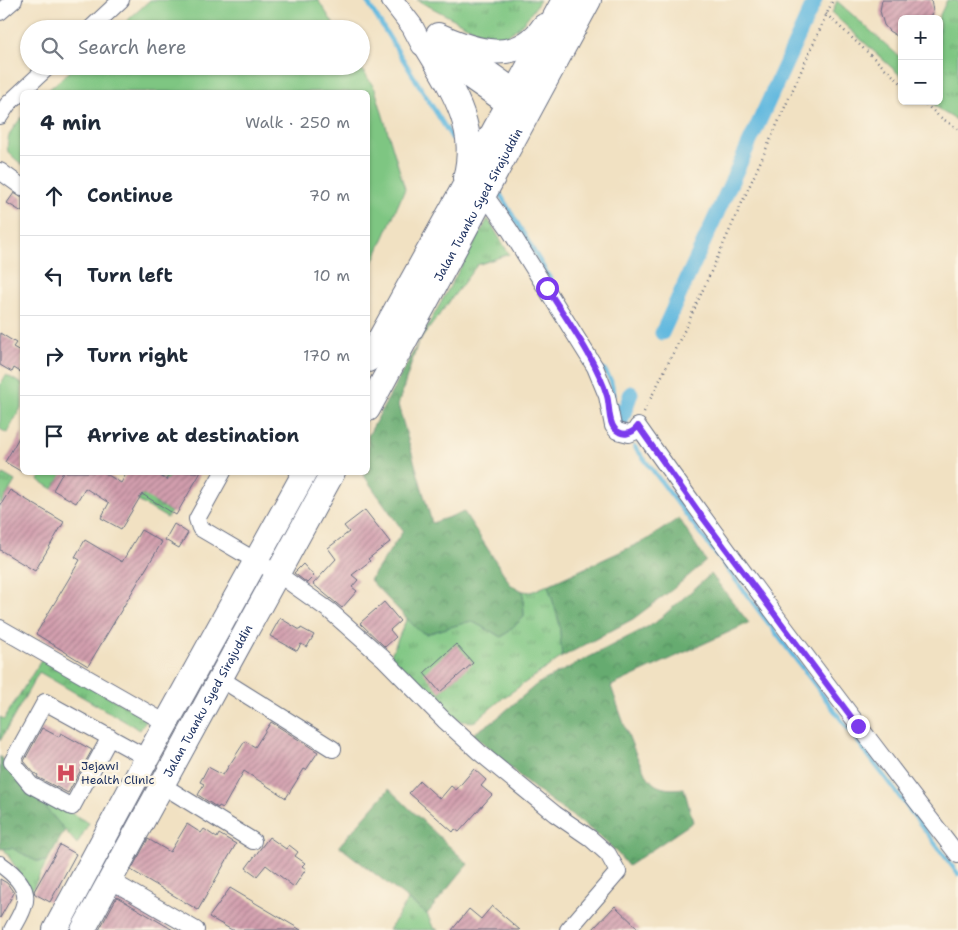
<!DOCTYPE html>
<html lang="en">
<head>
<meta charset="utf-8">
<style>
  body { margin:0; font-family:"Shantell Sans",sans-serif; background:#f6f6f7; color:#1f2937 }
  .controls { position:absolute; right:15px; top:15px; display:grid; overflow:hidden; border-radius:8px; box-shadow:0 1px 4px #0004 }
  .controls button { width:45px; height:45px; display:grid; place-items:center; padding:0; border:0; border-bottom:1px solid #e0e1e3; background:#fff; color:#1f2937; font:25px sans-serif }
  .stop { position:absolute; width:15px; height:15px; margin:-11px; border:4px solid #7c3aed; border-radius:50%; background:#fff }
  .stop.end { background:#7c3aed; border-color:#fff; box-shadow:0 1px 5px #0008 }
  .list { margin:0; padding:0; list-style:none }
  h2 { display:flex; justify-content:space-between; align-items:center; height:65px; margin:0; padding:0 20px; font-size:21px }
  h2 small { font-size:16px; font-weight:400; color:#747a83 }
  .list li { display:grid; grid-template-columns:32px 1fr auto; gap:15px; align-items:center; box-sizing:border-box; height:80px; padding:0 20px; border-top:1px solid #e0e1e3 }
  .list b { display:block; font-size:19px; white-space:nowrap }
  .list em { font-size:16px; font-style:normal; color:#747a83 }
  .icon { flex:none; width:28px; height:28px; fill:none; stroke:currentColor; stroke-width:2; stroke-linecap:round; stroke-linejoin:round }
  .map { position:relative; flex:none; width:958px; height:930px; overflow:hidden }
  .search { position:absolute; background:#fff; box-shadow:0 1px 4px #0004; left:20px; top:20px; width:350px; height:55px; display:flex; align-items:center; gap:12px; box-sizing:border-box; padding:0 18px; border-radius:28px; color:#747a83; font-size:19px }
  .panel { position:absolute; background:#fff; box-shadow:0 1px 4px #0004; left:20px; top:90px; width:350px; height:385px; border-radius:8px }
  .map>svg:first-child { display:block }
</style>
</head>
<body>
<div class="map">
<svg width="958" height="930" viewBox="0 0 958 930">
  <defs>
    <pattern id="grass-tufts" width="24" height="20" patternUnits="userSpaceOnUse" patternTransform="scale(1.25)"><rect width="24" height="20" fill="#7ec682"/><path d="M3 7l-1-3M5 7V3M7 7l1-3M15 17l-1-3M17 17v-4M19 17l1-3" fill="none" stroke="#66a16e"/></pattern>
    <pattern id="forest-crowns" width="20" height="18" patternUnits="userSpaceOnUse" patternTransform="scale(1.25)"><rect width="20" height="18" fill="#66ab70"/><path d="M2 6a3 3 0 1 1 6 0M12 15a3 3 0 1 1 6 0" fill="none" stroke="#538c5f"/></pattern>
    <pattern id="building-hatch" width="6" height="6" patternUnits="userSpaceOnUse" patternTransform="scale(1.25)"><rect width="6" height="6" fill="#d29ead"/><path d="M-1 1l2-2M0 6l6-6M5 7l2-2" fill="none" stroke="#aa8190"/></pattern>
  </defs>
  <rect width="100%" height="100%" fill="#fcf5e5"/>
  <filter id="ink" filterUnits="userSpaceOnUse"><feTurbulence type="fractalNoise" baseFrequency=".02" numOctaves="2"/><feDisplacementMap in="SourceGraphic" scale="10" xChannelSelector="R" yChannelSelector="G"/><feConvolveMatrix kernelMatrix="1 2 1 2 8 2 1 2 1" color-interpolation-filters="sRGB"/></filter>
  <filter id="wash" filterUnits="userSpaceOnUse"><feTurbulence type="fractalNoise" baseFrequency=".0096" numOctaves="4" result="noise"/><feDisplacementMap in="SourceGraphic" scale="20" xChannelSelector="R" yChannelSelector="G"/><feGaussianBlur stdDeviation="1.12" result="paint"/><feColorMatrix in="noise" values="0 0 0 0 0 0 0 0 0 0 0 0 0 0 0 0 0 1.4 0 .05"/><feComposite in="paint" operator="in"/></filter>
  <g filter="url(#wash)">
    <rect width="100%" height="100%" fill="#f1e1c2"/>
    <!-- grass -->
    <g fill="url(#grass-tufts)" stroke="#4c7a70">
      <path d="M417 0H540C529 17 512 41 490 38Z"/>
      <path d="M947 0H958V121L941 111 930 101H939V19H938Z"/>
      <path d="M837 1 902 59V77L832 13Z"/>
      <path d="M488 219 509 254 477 265 418 343Z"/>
      <path d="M42 473H63L53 489 38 480Z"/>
      <path d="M155 473H171L154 502 171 512 167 518 138 501Z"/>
      <path d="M3 474 15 481 0 506V479Z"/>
      <path d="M548 585 559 621 562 657 503 698 474 722 461 721 449 713 390 657 407 618 418 630 426 634 471 621 502 637 524 617 523 591 531 592Z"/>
      <path d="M42 659 147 718 140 730 39 672 0 741V717L4 719Z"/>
      <path d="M31 791 89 823 77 844Z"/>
      <path d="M12 847 36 861H47L31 892 4 849Z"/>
      <path d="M408 900 427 914 433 927 438 930H389Z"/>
    </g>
    <!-- forest -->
    <g fill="url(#forest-crowns)" stroke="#406d67">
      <path d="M418 343 398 405 432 523 464 512 511 585 523 591 524 617 502 637 471 621 426 634 418 630 370 580 403 531 362 473 368 472V436Z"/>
      <path d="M679 518 706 561 673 589 633 619 562 657 559 621 548 585 648 539Z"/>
      <path d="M711 574 749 623 611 686C618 706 640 777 656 785 665 790 675 789 684 788L693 822 628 866C606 836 572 817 543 795 519 777 496 754 473 734L496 719 537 684 655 623Z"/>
      <path d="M0 756 65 830 47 861H36L12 848 0 849Z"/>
      <path d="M389 789 468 864 427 914 339 846Z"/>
    </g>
    <!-- park -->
    <g fill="#7ec682" stroke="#4c7a70">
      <path d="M150 0H318L337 29H118Z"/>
      <path d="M76 66H360L375 89 405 189 368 274V92H46Z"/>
      <path d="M22 117V165L8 152C5 136 13 128 22 117Z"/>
      <path d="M6 375 22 384V406L7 433 0 429V385Z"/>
    </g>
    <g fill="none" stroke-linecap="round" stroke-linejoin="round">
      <!-- stream -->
      <g stroke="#63b9df" stroke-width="4.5">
        <path d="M366 0 452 138"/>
        <path d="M500 194 558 292"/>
        <path d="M604 369 611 381 614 394"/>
        <path d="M617 404 621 422"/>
        <path d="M635 447 958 874"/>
      </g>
      <!-- canal -->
      <g stroke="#63b9df" stroke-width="15">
        <path d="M662 333 815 0"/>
        <path d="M621 422 631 393"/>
      </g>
    </g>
    <g id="blocks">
      <!-- building -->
      <g fill="url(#building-hatch)">
        <path d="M882 0H931L933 11 931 19H902V39L889 31 884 25 880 11Z"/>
        <path d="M14 193 22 198V212L7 203Z"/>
        <path d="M0 333 16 343 13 347 22 352V373L14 368 12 372 0 365Z"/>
        <path d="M22 432V472L5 462Z"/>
        <path d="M63 472H103L121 483 127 472H153L167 480 171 472H201L176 515 142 494 121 529 101 518 109 503 85 488 76 503 53 490Z"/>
        <path d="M10 490 64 522 35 571 0 550V506Z"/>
        <path d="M365 510 390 542 368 559 370 561 352 575 358 580 352 587 357 591 342 608 313 584 336 559 328 548 349 532 344 526Z"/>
        <path d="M174 524 188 533 179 548 165 540Z"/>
        <path d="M141 530 162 542 88 666 36 634 80 560 75 557 85 540 122 562Z"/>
        <path d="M303 564 314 576 307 583 294 573Z"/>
        <path d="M384 602 400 621 390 630 396 637 385 647 360 623Z"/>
        <path d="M280 618 300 630 301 628 314 635 307 647 301 644 297 651 270 636Z"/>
        <path d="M456 644 473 663 440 692 424 673Z"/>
        <path d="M271 722 318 752 306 770 304 769 286 798 244 771 223 808 219 806 218 808 198 795 204 784 200 782 208 767 223 775 245 741 255 747Z"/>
        <path d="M42 728 59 737 61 733 92 750 68 793 37 777 38 775 34 773 24 761Z"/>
        <path d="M474 769 486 780 481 786 492 795 459 832 455 829 453 832 409 793 420 781 440 799 451 786 456 790Z"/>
        <path d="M187 824 201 833 204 829 217 838 219 834 236 844 198 910 131 870 148 839 170 852Z"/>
        <path d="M269 837 286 849 289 845 298 852 295 856 305 863 302 866 306 869 294 887 266 865 257 876 246 868Z"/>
        <path d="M60 845 76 854 50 902 35 894 34 891Z"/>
        <path d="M0 879 7 883 14 893 0 918Z"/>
        <path d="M230 888 301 930H232L209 917Z"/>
        <path d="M117 897 173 930H99Z"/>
        <path d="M492 906 520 930H452L469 909 481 919Z"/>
        <path d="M615 906 640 930H592Z"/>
      </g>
    </g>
  </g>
  <g filter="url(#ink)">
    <use href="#blocks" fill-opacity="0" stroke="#666d81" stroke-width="1"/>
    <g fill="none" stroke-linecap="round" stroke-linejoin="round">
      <defs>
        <g id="minor">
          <path d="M0 12 14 0"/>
          <path d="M90 29 121 0"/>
          <path d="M0 116 8 104 49 66"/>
          <path d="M0 171 22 187"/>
          <path d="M484 194 509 229 595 367 607 396 613 426 617 431 629 434 634 432 638 426C741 572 849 714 958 855"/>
          <path d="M223 472 197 519 200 528 278 574 330 611 383 658 444 720 479 752 555 814 590 838 608 854 618 872 568 930"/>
          <path d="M0 628 166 723"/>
          <path d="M221 679 333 749"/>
          <path d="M110 737 72 807 31 785 12 762 45 702 147 758"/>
          <path d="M162 785 253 841"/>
          <path d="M0 864C13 873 30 888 24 905 22 914 16 922 12 930"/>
          <path d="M110 880 196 930"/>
        </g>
        <g id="major">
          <path d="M392 0 412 26 422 45 521 114"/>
          <path d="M448 43 529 100"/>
        </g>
        <g id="highway">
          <path d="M438 35C474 51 517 66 544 26"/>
          <path d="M428 49C452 89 479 129 465 178"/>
          <path d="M368 360 460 194 564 0"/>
          <path id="s1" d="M368 409 589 0"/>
          <path d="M55 930 147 758 305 472"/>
          <path id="s2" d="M83 930 333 472"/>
        </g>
      </defs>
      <!-- minor casing -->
      <use href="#minor" stroke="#666d81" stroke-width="18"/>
      <!-- major casing -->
      <use href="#major" stroke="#666d81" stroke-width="23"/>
      <!-- highway casing -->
      <use href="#highway" stroke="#666d81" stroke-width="26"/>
      <!-- path -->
      <g stroke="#666d81" stroke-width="2.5" stroke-dasharray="1 4" stroke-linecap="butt">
        <path d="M826 14 902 84"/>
        <path d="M922 101 940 117 958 129"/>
        <path d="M644 412 688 323 833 0"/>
      </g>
      <!-- minor -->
      <use href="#minor" stroke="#fff" stroke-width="16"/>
      <!-- major -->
      <use href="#major" stroke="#fff" stroke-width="21"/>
      <!-- highway -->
      <use href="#highway" stroke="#fff" stroke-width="24"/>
    </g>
  </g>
  <g fill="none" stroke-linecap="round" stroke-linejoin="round" filter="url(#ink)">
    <!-- route -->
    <path stroke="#7c3aed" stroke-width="6" d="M547 288C566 319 597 361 607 396 610 406 608 422 615 429 623 437 632 434 638 426L703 518 858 726"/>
  </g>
  <!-- icons -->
  <defs>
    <symbol id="hospital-bare" viewBox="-9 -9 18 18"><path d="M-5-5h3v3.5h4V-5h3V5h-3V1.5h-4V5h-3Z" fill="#d1495b" stroke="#fcf5e5" stroke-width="2.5" paint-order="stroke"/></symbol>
  </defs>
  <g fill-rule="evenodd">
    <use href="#hospital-bare" x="52" y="759" width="28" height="28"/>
  </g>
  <g text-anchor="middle" stroke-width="5" stroke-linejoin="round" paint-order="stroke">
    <!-- street labels -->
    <g font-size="12" fill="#1b2f5e" stroke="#fcf5e5">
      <text dy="4" stroke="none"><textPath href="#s1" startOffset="232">Jalan Tuanku Syed Sirajuddin</textPath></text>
      <text dy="4" stroke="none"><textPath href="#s2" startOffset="261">Jalan Tuanku Syed Sirajuddin</textPath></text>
    </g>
    <!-- poi labels -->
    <g font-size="12" fill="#1b2f5e" stroke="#fcf5e5" text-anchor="start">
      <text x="81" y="770">Jejawi<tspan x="81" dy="14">Health Clinic</tspan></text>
    </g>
  </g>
</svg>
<div class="controls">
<button>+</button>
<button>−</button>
</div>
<div class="stop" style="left:547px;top:288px"></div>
<div class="stop end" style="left:858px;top:726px"></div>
<div class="search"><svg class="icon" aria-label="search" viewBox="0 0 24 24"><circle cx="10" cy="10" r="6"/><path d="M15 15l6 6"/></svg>Search here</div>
<section class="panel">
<h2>4 min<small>Walk · 250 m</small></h2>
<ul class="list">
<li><svg class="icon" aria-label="ahead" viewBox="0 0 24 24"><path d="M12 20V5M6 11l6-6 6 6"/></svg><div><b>Continue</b></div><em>70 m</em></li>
<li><svg class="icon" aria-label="left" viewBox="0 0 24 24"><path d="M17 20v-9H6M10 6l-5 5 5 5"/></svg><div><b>Turn left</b></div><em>10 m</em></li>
<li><svg class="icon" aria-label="right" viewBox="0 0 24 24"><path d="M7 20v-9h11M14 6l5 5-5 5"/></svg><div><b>Turn right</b></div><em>170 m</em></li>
<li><svg class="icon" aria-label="arrive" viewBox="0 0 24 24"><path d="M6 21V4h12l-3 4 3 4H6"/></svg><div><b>Arrive at destination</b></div></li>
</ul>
</section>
</div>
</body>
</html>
